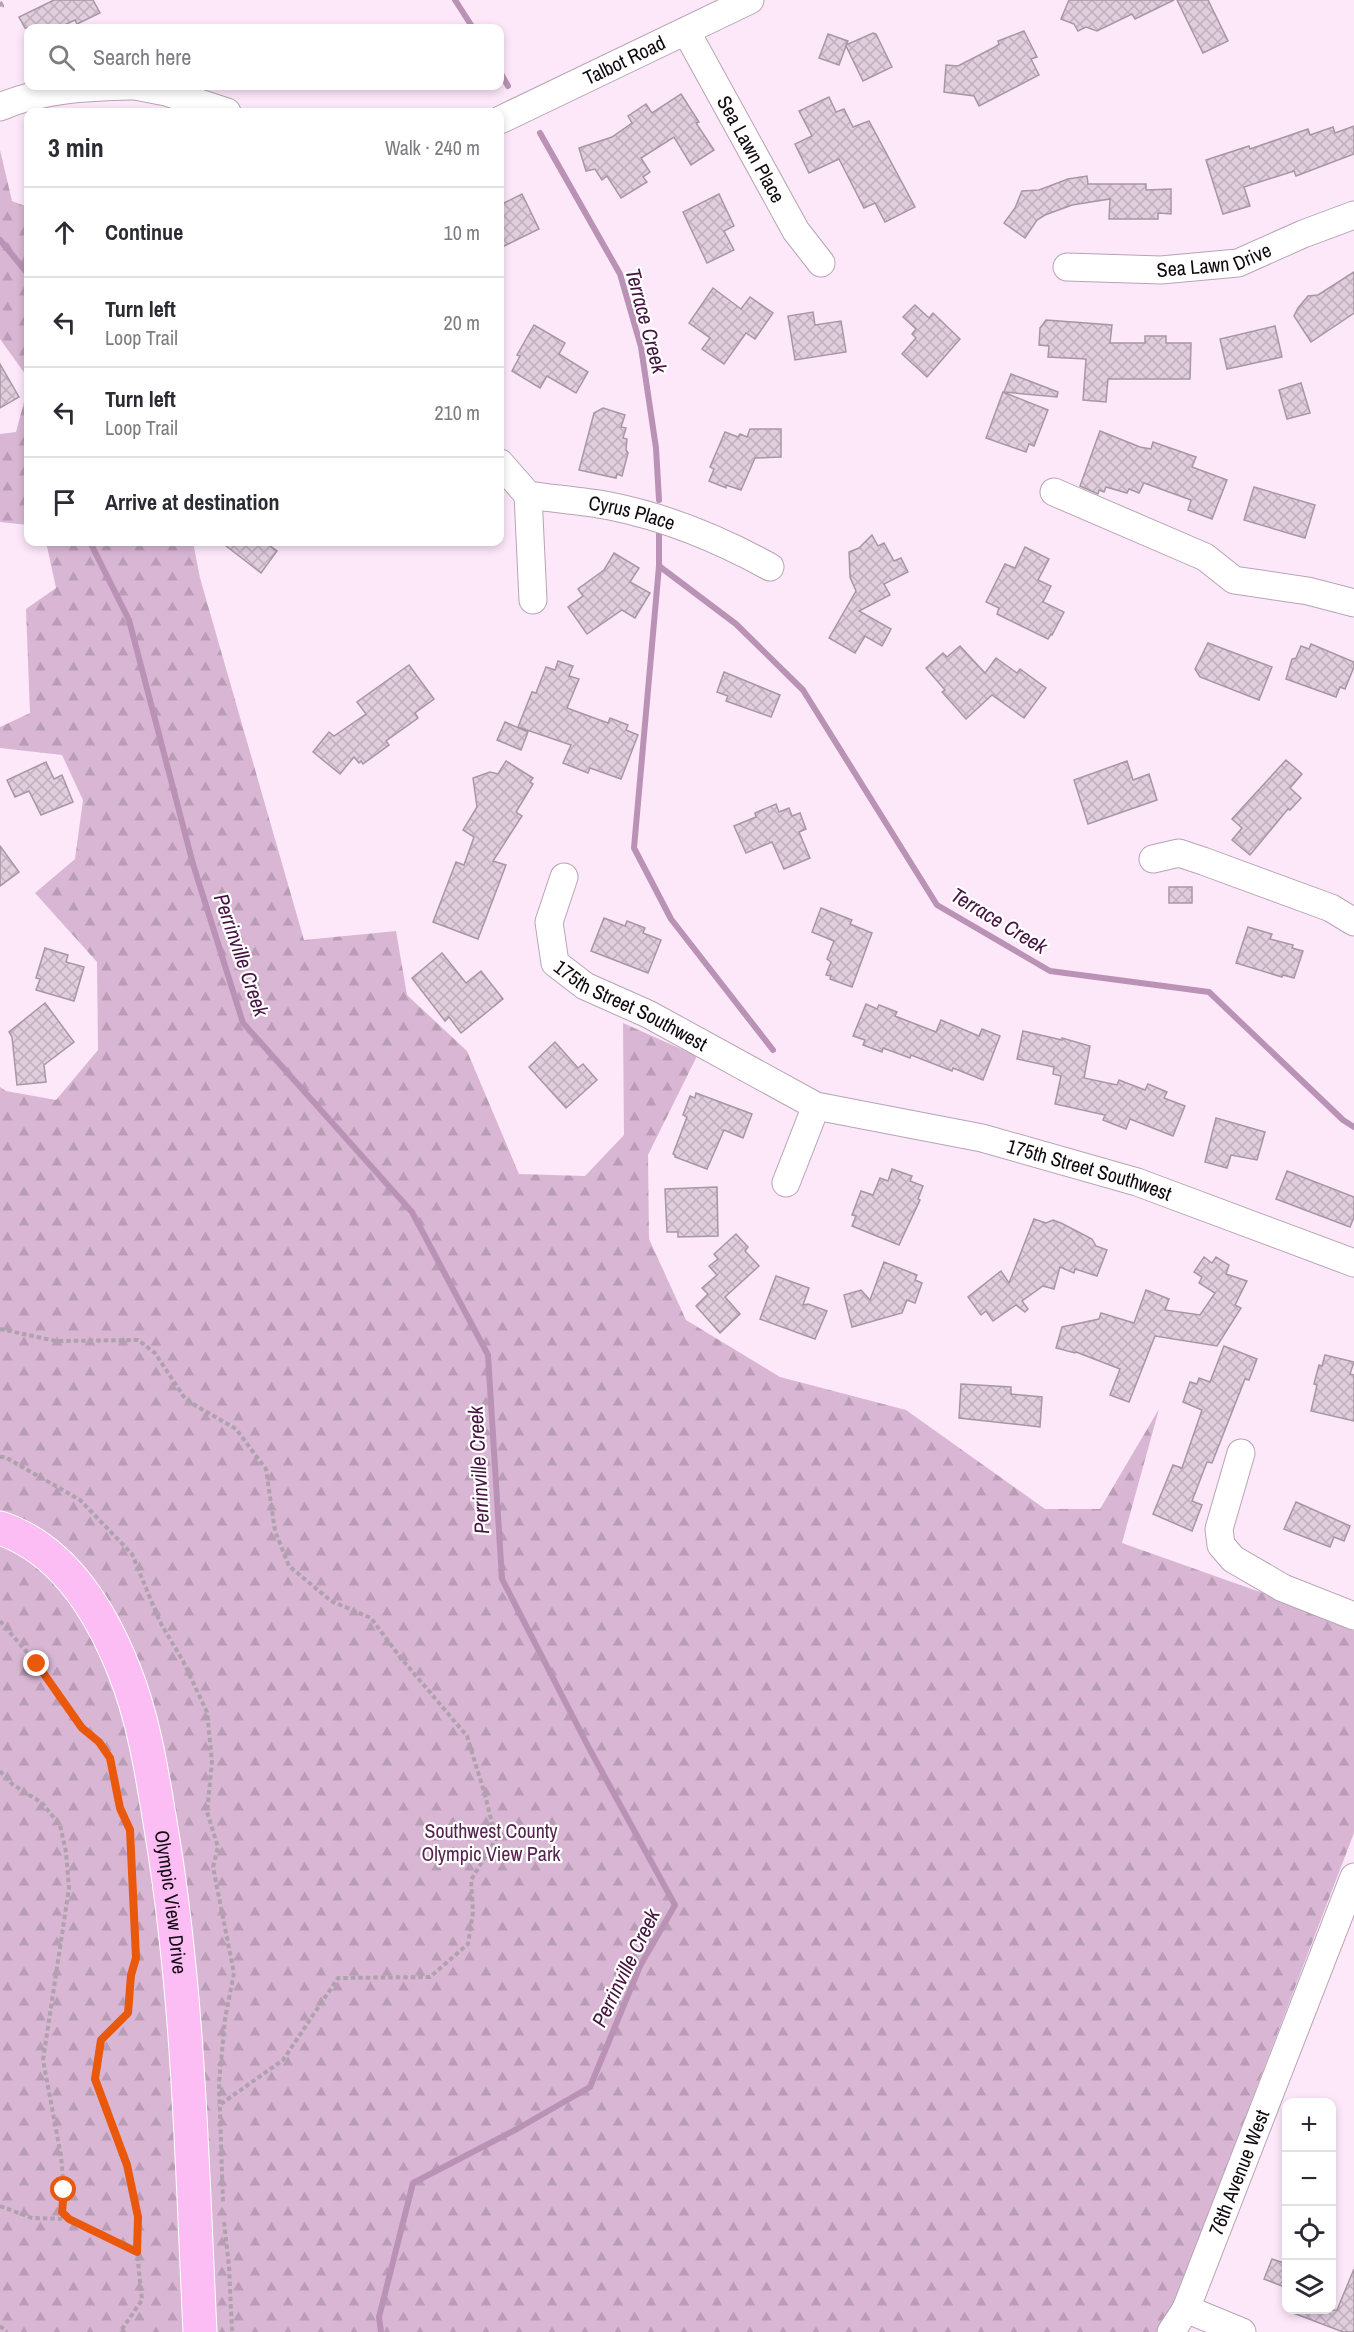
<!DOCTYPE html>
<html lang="en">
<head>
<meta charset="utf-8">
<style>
  body { margin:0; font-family:"Archivo Narrow",sans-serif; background:#f7f7f7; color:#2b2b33 }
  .controls { position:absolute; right:18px; bottom:18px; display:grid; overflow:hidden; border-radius:12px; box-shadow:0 3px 9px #0003 }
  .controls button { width:54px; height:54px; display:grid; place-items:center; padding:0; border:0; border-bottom:2px solid #e1e1e2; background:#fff; color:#2b2b33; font:30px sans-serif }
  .stop { position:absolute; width:18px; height:18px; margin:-14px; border:4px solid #ea580c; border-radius:50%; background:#fff }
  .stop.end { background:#ea580c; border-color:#fff; box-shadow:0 2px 6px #0008 }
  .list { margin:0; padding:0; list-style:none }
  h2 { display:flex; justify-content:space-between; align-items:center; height:78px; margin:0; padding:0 24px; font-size:26px }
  h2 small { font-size:20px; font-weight:400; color:#7c7c81 }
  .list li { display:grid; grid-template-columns:39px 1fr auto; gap:18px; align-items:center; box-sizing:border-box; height:90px; padding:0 24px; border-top:2px solid #e1e1e2 }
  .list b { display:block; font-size:22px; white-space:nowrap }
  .list p { margin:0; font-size:20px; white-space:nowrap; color:#7c7c81 }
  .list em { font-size:20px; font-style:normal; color:#7c7c81 }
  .icon { flex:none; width:33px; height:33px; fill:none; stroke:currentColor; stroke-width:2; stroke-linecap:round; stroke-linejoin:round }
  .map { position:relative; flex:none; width:1354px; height:2332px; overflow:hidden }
  .search { position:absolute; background:#fff; box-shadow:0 3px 9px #0003; left:24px; top:24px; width:480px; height:66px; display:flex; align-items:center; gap:15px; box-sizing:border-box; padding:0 21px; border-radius:12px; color:#7c7c81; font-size:22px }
  .panel { position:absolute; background:#fff; box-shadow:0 3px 9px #0003; left:24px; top:108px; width:480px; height:438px; border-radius:12px }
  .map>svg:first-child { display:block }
</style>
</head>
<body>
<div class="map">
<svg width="1354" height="2332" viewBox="0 0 1354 2332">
  <defs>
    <pattern id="forest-firs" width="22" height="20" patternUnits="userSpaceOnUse" patternTransform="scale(1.5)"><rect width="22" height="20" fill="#d9b7d4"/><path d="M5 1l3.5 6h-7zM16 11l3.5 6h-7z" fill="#b99cb5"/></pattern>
    <pattern id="building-cross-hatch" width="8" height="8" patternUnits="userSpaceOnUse" patternTransform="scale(1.5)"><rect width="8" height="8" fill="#e0cddd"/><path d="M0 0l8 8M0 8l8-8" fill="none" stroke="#bfafbc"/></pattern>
  </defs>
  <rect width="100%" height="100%" fill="#fce8f9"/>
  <!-- forest -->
  <g fill="url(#forest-firs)">
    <path d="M0 150 12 201 28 207V378L0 339Z"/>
    <path d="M28 387V525L0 522V434L16 432Z"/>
    <path d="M46 542H193L200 578 304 940 396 931 407 995 467 1051 519 1174 585 1176 624 1135 623 1023 697 1056 648 1155 649 1239 686 1320 780 1377 906 1410 1045 1509H1100L1159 1409 1122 1543 1302 1607 1354 1631V1833L1163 2332H0V1087L6 1091 56 1100 98 1050 97 962 35 893 75 859 83 800 62 755 0 748V727L30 713 26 609 56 588Z"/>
  </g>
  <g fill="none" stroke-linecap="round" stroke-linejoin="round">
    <!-- stream -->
    <g stroke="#ba92b5" stroke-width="6">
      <path d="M455 0 473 28"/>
      <path d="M500 72 508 86"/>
      <path d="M540 133 620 274 641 347 656 448 659 500"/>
      <path d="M0 240 28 274"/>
      <path d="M659 534V566L736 624 803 690 937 905 1050 971 1209 992 1343 1120 1354 1127"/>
      <path d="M90 542 129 620 193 864 243 1023 412 1212 488 1355 502 1579 590 1750 675 1905 640 1966 590 2087 517 2129 413 2183 379 2317 381 2332"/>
      <path d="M659 566 634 848 671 919 773 1050"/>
    </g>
  </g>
  <!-- building -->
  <g fill="url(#building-cross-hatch)" stroke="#a896a5" stroke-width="1.5">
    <path d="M54 0H93L100 13 77 24 75 20 58 28H25L19 17Z"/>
    <path d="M1069 0H1174L1135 19 1132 14 1097 31 1086 27 1078 31 1074 24 1061 19Z"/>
    <path d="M1177 0H1208L1228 41 1203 53Z"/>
    <path d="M1024 31 1037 57 1031 59 1039 75 979 106 974 96 944 92 946 65 958 66 993 48 999 44 998 41Z"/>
    <path d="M873 33 876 34 892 67 863 81 846 46 839 65 819 58 828 34 848 41 846 45Z"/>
    <path d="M681 94 699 122 696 123 714 150 691 165 674 137 641 158 650 172 643 177 647 182 621 198 607 176 602 180 595 169 586 171 579 148 612 137 632 123 628 116 646 104 652 113Z"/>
    <path d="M829 97 836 112 844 109 853 127 869 121 915 207 885 222 875 203 864 208 839 159 809 173 795 144 812 136 799 111Z"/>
    <path d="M1354 126V154L1296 176 1294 171 1244 187 1250 206 1223 214 1206 160 1249 146 1250 149 1308 129 1310 135 1333 127 1335 133Z"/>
    <path d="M1087 176 1088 184H1146V190L1171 189V214L1158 213V219H1109L1110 199 1072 205 1045 215 1037 220 1025 238 1004 223 1015 208 1022 191 1039 190 1068 179Z"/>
    <path d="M522 194 539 229 500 248V205Z"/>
    <path d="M719 194 734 226 724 231 734 250 707 263 683 212Z"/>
    <path d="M1354 272V313L1311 342 1294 316 1298 308 1308 296 1318 295Z"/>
    <path d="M713 288 741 309 750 297 773 313 755 339 746 333 724 364 702 349 710 338 689 323Z"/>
    <path d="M915 305 929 318 933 313 960 339 927 377 902 354 916 338 912 334 916 329 903 317Z"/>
    <path d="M813 312 815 325 841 321 846 352 795 360 788 316Z"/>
    <path d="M1046 320 1112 325 1110 343H1145V336H1166V343H1191L1190 379H1108L1106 402 1083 400 1086 359 1048 357 1049 346 1039 345 1040 328Z"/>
    <path d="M534 325 565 343 559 354 588 372 576 393 547 376 540 388 512 371 520 356 517 355Z"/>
    <path d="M1275 326 1282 357 1227 369 1220 339Z"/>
    <path d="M0 364 19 397 0 408Z"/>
    <path d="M1011 374 1058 392 1057 397 1004 392Z"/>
    <path d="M1301 383 1310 413 1287 419 1279 390Z"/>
    <path d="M1003 392 1048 410 1034 446 1029 444 1026 452 986 438Z"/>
    <path d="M603 408 625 415 621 427 626 428 623 438 627 439 626 450 628 453 622 476 617 474 616 478 579 470 594 413Z"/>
    <path d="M750 429H781V457L755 458 741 490 726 485V488L709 481 714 469 710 467 725 432 738 437 740 434 747 437Z"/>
    <path d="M1100 431 1140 447 1151 449 1153 442 1196 457 1192 467 1227 480 1212 519 1188 510 1191 500 1144 483 1139 493 1129 489 1127 493 1106 487 1104 492 1099 490 1098 494 1080 486Z"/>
    <path d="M1254 487 1315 505 1305 538 1244 520Z"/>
    <path d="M872 535 878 546 884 543 894 561 901 558 908 572 884 584 890 595 859 611 891 629 882 646 865 636 855 653 829 638 856 591 850 577 849 552 859 548Z"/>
    <path d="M221 542H265L277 551 261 573Z"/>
    <path d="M1025 547 1049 559 1038 580 1051 586 1043 602 1064 612 1052 635 1051 634 1048 639 997 614 999 608 986 602 1005 564 1015 568Z"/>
    <path d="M614 553 639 568 630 582 650 593 635 618 622 610 587 634 568 607 583 596 578 589 604 570Z"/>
    <path d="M1208 643 1272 667 1259 700 1200 677 1195 669Z"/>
    <path d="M1311 644 1354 662V667L1345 689 1340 687 1336 697 1286 679 1292 659 1296 658 1301 646 1309 649Z"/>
    <path d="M960 646 985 673 996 658 1017 673 1020 669 1046 688 1024 718 992 695 966 719 942 692 945 690 926 668 943 653 947 657Z"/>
    <path d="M558 661 573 666 569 676 579 679 567 708 608 723 610 718 628 725 626 730 638 735 621 779 590 768 588 773 563 763 571 745 518 727 532 692 536 693 546 667 555 670Z"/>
    <path d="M409 665 434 699 415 713 418 718 386 741 389 745 363 764 361 761 359 763 354 757 340 774 313 752 329 732 334 736 366 714 357 702Z"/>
    <path d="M724 672 780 695 771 717 726 701 728 696 717 692Z"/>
    <path d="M505 722 528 732 521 750 497 740Z"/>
    <path d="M1286 760 1302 774 1290 788 1301 798 1290 810 1288 809 1250 855 1232 840 1242 828 1232 819Z"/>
    <path d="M506 761 533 778 530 782 533 784 516 812 522 816 493 861 506 865 478 939 433 922 456 862 464 865 474 837 463 830 477 807 473 778 490 772 498 774Z"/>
    <path d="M1127 761 1133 780 1149 774 1157 800 1088 824 1074 780Z"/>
    <path d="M46 762 54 779 62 775 73 802 41 815 29 791 15 797 7 780Z"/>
    <path d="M776 804 779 812 789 808 792 816 800 813 806 829 799 832 810 858 784 869 772 842 746 853 734 826 756 817 755 813Z"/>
    <path d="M0 846 19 872 0 886Z"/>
    <rect x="1169" y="887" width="23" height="16"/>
    <path d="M821 908 852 920 850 924 872 933 852 987 830 979 831 976 826 975 831 962 827 959 834 941 812 932Z"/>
    <path d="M604 918 625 926 627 921 645 928 643 933 661 940 648 973 591 951Z"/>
    <path d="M1248 927 1272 934 1270 939 1293 945 1292 948 1303 951 1294 978 1283 975 1282 977 1236 963Z"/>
    <path d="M45 948 68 955 66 962 84 967 74 1001 36 990 40 979 36 978Z"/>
    <path d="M442 953 466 983 481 971 503 999 461 1033 449 1017 445 1021 412 978Z"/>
    <path d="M45 1003 74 1042 44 1065 46 1082 17 1085 12 1037 9 1032Z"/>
    <path d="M866 1004 877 1009 879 1005 897 1012 895 1016 936 1032 941 1020 979 1036 982 1029 1000 1036 983 1080 953 1068 952 1071 911 1055 910 1058 883 1048 882 1052 863 1045 865 1040 853 1036Z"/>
    <path d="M1023 1031 1062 1040V1038L1090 1046 1084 1078 1117 1085 1119 1080 1145 1090 1148 1084 1167 1092 1164 1098 1185 1106 1173 1136 1130 1119 1126 1129 1103 1120 1105 1115 1055 1104 1061 1076 1053 1074 1054 1067 1017 1059Z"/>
    <path d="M555 1042 578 1068 583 1064 597 1080 566 1108 529 1067Z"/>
    <path d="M696 1093 752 1114 743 1138 724 1130 707 1169 675 1157V1155L673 1154 687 1117 683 1115 690 1096 695 1098Z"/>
    <path d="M1216 1118 1265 1132 1257 1160 1231 1155 1227 1168 1205 1162Z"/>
    <path d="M892 1169 912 1176 910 1181 923 1186 918 1199 920 1200 899 1245 852 1226 856 1216 852 1215 861 1191 873 1195 880 1178 888 1181Z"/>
    <path d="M1287 1171 1354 1197V1217L1350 1227 1276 1199Z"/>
    <path d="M717 1187 718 1236 678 1237V1232H667L665 1189Z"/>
    <path d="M1034 1219 1046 1223 1053 1220 1061 1223 1092 1239 1096 1246 1107 1250 1097 1276 1075 1269 1074 1273 1060 1267 1054 1289 1043 1286 1022 1301 1028 1309 1025 1312 1016 1305 993 1321 986 1311 981 1315 968 1297 1001 1271 1009 1283Z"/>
    <path d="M736 1234 748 1247 745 1251 759 1266 725 1297 740 1314 720 1333 696 1306 708 1294 702 1288 717 1275 709 1266 718 1259 714 1254Z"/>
    <path d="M1204 1257 1212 1263 1216 1257 1229 1265 1226 1274 1247 1281 1235 1305 1241 1308 1217 1346 1155 1336 1129 1402 1110 1395 1120 1369 1076 1352 1075 1353 1056 1348 1062 1327 1099 1319 1101 1313 1134 1323 1146 1290 1169 1299 1165 1310 1200 1315 1215 1293 1199 1283 1202 1277 1194 1272Z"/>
    <path d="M884 1262 917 1275 915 1280 922 1283 915 1303 907 1300 902 1313 852 1327 844 1295 861 1290 870 1300Z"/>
    <path d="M776 1276 809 1288 803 1305 808 1304 827 1311 815 1339 760 1319Z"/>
    <path d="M1224 1346 1257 1359 1249 1380 1245 1379 1212 1463 1207 1462 1192 1501 1202 1505 1192 1531 1153 1514 1173 1465 1182 1468 1202 1410 1183 1402 1190 1382 1197 1384 1199 1378 1210 1382Z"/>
    <path d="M1325 1355 1354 1362 1350 1374 1354 1375V1421L1311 1411 1317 1385 1314 1384 1319 1365 1322 1366Z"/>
    <path d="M961 1384 1011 1387V1394L1042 1397 1040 1427 959 1418Z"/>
    <path d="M1296 1502 1350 1526 1344 1541 1334 1537 1330 1547 1284 1529Z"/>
    <path d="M1272 2259 1287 2264V2288L1264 2279Z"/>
    <path d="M1354 2269V2332H1343L1288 2311 1337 2310Z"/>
  </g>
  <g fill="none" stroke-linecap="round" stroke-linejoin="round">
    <defs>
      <g id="minor">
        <path id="s1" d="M686 31 796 231 821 263"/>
        <path d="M135 86 166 92 227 112"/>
        <path d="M0 107C41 89 88 87 132 86"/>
        <path id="s2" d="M500 120 750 0"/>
        <path id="s3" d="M1067 267 1161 270 1238 263 1303 234 1354 215"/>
        <path id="s4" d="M500 463 528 495C555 499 583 501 610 506 665 517 721 540 770 567"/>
        <path d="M1054 492 1205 557 1234 580 1308 591 1354 603"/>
        <path d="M528 495 533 600"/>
        <path d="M1153 859 1179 853 1203 861 1331 908 1354 922"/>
        <path id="s5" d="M564 877 549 922 555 963 585 986 648 1014 816 1106 982 1138 1137 1182 1354 1263"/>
        <path d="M786 1183 816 1106"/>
        <path d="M1241 1453 1219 1529 1221 1545 1233 1559 1283 1588 1354 1616"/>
        <path d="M1186 2309 1242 2332"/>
        <path id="s6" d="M1171 2332 1186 2309 1354 1877"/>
      </g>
      <g id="major">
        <path id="s7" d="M0 1528C63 1549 101 1612 124 1670 145 1722 153 1780 162 1834 189 1999 192 2166 200 2332"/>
      </g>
    </defs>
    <!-- minor casing -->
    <use href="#minor" stroke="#b7a4b4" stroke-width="29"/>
    <!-- major casing -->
    <use href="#major" stroke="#fff" stroke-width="35"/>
    <!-- path -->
    <g stroke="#b0a1ae" stroke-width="4" stroke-dasharray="4.5 3" stroke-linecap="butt">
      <path d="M0 2 2 6 0 7"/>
      <path d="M0 1329 56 1341 138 1340 155 1353 186 1400 236 1429 266 1469 275 1531 289 1566 331 1601 371 1618 400 1657 467 1736 485 1795 496 1839 471 1880 473 1912 468 1944 430 1977 338 1978 283 2060 218 2106"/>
      <path d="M0 1457H5L80 1500 132 1554 160 1622 183 1661 207 1712 212 1762 207 1812 218 1847 213 1867 234 1973 225 2019 219 2083 223 2203"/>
      <path d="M0 1621 37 1664 82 1728 99 1742 110 1758 120 1807 130 1830 136 1958 131 1975 128 2013 101 2040 95 2079 127 2165 138 2217 137 2252 142 2300 120 2332"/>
      <path d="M0 1771 12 1784 42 1803 60 1825 66 1852 69 1888 43 2060 61 2156 64 2190 62 2212 69 2219"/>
      <path d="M0 2206 32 2218 69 2219 137 2252"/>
      <path d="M224 2222 229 2266 232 2332"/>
      <path d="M0 2326 7 2332"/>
    </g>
    <!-- minor -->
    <use href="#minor" stroke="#fff" stroke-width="27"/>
    <!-- major -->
    <use href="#major" stroke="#fbbdf4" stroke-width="33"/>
  </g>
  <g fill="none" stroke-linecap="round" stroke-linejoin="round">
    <!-- route -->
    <path stroke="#ea580c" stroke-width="8" d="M37 1664 82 1728 99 1742 110 1758 120 1808 130 1830 136 1958 131 1975 128 2013 101 2040 95 2079 127 2165 138 2217 137 2252 69 2219 62 2212 64 2190"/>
  </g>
  <g text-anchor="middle" stroke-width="4.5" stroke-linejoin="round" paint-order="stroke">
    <!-- street labels -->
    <g font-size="20" fill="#100a0f" stroke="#fff">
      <text dy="7" stroke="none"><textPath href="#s2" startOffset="138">Talbot Road</textPath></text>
      <text dy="7" stroke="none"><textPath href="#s1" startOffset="135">Sea Lawn Place</textPath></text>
      <text dy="7" stroke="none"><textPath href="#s3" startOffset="148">Sea Lawn Drive</textPath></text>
      <text dy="7" stroke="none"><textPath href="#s4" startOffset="148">Cyrus Place</textPath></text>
      <text dy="7" stroke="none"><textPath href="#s5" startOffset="176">175th Street Southwest</textPath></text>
      <text dy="7" stroke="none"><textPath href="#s5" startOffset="668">175th Street Southwest</textPath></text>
      <text dy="7" stroke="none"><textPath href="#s7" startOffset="432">Olympic View Drive</textPath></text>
      <text dy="7" stroke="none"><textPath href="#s6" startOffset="174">76th Avenue West</textPath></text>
    </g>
    <!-- park labels -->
    <g font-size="20" fill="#552350" stroke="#fff">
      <text x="491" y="1838">Southwest County<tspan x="491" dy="23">Olympic View Park</tspan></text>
    </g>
    <!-- water labels -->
    <g font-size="21" font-style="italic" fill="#451441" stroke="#fff">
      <text transform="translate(646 321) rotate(75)" y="7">Terrace Creek</text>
      <text transform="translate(999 921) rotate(31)" y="7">Terrace Creek</text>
      <text transform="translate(241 955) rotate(71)" y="7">Perrinville Creek</text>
      <text transform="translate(479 1470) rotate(-93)" y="7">Perrinville Creek</text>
      <text transform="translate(626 1968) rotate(-64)" y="7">Perrinville Creek</text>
    </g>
  </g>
</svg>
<div class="controls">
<button>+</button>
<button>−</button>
<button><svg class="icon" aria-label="locate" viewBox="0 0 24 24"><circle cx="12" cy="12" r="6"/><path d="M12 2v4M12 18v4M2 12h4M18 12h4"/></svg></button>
<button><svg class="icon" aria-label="layers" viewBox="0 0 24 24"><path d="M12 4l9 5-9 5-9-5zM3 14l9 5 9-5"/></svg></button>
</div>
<div class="stop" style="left:64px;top:2190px"></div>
<div class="stop end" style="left:37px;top:1664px"></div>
<div class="search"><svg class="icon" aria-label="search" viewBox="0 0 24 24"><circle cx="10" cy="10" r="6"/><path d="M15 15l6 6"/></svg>Search here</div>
<section class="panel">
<h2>3 min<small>Walk · 240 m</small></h2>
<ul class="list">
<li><svg class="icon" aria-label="ahead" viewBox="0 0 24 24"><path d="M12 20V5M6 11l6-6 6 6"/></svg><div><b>Continue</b></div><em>10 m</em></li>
<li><svg class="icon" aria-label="left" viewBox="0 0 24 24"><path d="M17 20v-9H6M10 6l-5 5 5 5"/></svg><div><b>Turn left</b><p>Loop Trail</p></div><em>20 m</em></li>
<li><svg class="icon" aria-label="left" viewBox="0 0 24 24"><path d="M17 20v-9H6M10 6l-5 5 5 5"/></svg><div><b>Turn left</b><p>Loop Trail</p></div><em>210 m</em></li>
<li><svg class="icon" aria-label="arrive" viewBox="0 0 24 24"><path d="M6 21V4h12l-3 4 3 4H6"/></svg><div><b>Arrive at destination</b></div></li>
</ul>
</section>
</div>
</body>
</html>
